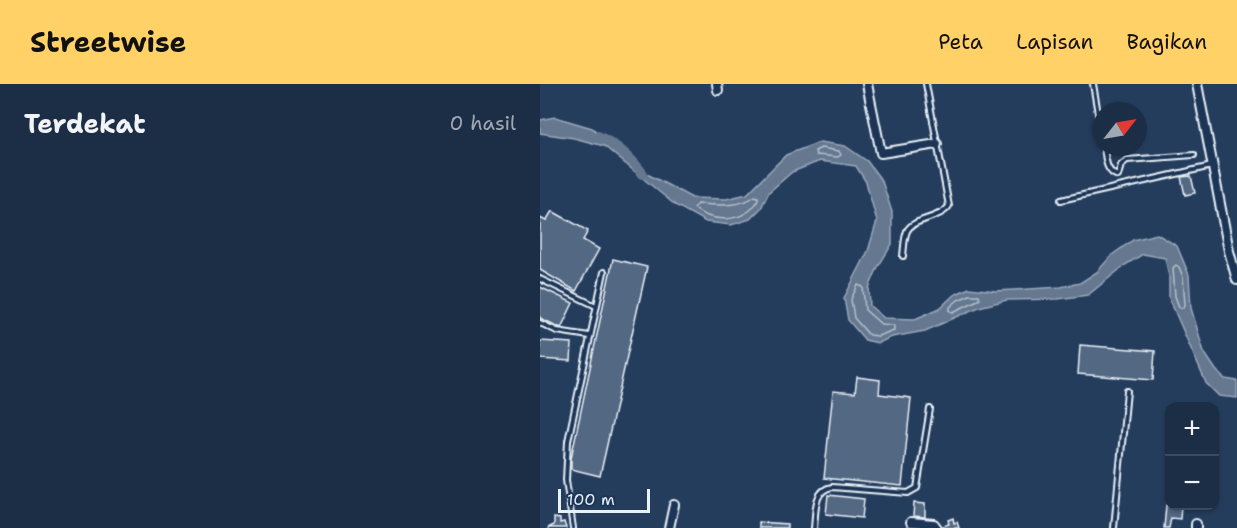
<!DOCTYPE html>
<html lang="id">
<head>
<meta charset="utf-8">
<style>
  body { margin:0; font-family:"Shantell Sans",sans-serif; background:#25364d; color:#f1f3f6 }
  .controls { position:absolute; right:18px; bottom:18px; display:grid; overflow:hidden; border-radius:12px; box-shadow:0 2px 4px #0004 }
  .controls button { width:54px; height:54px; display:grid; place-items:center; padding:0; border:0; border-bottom:2px solid #3a4a5f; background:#1c2e46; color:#f1f3f6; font:30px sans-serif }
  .compass { position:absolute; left:553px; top:18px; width:54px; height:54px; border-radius:50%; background:#1c2e46; box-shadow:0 2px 4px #0004; rotate:59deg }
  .scale { position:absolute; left:18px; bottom:15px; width:92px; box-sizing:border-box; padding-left:6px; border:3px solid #e8f1f8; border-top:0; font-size:16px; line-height:21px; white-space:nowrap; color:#e8f1f8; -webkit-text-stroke:4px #1d3557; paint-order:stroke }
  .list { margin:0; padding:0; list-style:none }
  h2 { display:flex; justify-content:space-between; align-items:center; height:78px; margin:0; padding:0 24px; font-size:26px }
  h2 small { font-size:20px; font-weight:400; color:#a0a8b3 }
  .map { position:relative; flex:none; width:697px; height:444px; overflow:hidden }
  header { display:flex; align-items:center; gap:36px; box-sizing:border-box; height:84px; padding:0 30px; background:#ffd166; color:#111 }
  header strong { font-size:28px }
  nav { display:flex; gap:33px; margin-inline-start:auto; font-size:21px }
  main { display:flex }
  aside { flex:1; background:#1c2e46 }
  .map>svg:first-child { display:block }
</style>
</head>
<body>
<header>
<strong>Streetwise</strong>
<nav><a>Peta</a><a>Lapisan</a><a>Bagikan</a></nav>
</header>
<main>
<aside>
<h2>Terdekat<small>0 hasil</small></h2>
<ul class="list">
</ul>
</aside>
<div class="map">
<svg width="697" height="444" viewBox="0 0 697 444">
  <rect width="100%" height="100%" fill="#253d5d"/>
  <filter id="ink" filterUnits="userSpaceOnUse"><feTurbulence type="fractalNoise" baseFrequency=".0167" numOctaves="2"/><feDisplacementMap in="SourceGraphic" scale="12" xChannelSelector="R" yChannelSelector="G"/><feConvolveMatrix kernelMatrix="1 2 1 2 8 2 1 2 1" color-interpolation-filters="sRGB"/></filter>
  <g filter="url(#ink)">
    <!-- water -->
    <path fill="#657890" stroke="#99a8ba" stroke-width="1.5" d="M15 33 52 44 109 91 152 114 186 115 207 110 246 71 280 58 305 62 327 77 342 97 352 128V160L338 183 329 204 330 222 344 234 375 235 400 224 414 211 429 204 456 207 521 203 540 199 557 188 572 171 593 156 617 150 637 162 649 191 651 224 664 268 676 286 685 295 697 297V314L679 312 666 299 629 214V192L625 174 603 170 585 181 548 211 518 215 467 216 439 223 385 247 352 253 338 259 325 256 308 236 304 214 328 167 337 137 326 98 316 82 280 77 252 88 229 108 221 124 210 135 191 141 166 138 135 121 64 62 34 54 0 49V36Z"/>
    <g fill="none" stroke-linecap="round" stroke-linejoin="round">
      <!-- shore -->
      <g stroke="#b4c1ce" stroke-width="1.5">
        <path d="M281 64 299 67 301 71 298 73 276 71 275 67Z"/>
        <path d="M215 112 218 113V116C207 139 171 140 154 124L157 120C176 121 199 124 215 112Z"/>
        <path d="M636 181 639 183 643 193 645 221 642 224 639 223 635 212 633 184Z"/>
        <path d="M318 201 323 203 325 226 341 240 354 241V246L338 252 329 251 314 234 311 215Z"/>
        <path d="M430 211H439L440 215 413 228 410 227V223L418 216Z"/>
      </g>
      <!-- river -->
      <path stroke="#657890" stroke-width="10" d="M58 52C77 61 91 73 103 90"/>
    </g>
    <!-- building -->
    <g fill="#536782" stroke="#e8f1f8" stroke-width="1.5">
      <path d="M651 92 655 109 645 111 641 93Z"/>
      <path d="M12 127 48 147 43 156 59 165 36 207 0 186V134L6 137Z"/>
      <path d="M73 175 107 183 60 392 31 385V374Z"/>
      <path d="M0 203 33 219 21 244 0 234Z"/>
      <path d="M0 257 32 259 31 277 0 275Z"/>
      <path d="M540 261 615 267 613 296 538 290Z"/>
      <path d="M317 293 340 296 339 310 371 314 362 402 284 394 293 307 315 309Z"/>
      <path d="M288 411 324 415 322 434 286 430Z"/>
      <path d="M374 419 385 420V433L373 432Z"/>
      <path d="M626 421 641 422 640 435 631 434 629 444H624Z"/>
      <path d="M14 434 20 435V439L24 438 26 444H8L14 441Z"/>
      <path d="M413 434 414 439 417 438 419 444H403V442L409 440 408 436Z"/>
      <path d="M219 438 247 440V444H219Z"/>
    </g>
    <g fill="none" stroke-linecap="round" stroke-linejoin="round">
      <defs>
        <g id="service">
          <path d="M553 0 562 53"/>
          <path d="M564 63C566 74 565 88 578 92L581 81 587 76 654 71"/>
          <path d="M521 116 672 82"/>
          <path d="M363 172C364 164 364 154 367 147 373 134 401 135 409 122L386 0"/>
          <path d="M0 195 56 222"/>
          <path d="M0 239 17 247 49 252"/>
          <path d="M33 444 26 396 28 357 64 188"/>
          <path d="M274 444C276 429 273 406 292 403L368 409 377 404 390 325"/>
          <path d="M574 444 587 307"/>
        </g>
        <g id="minor">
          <path d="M177 0 178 6"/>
          <path d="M327 0 341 69 397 60"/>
          <path d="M657 0 689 167 697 196"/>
          <path d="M371 438 394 440 397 444"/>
          <path d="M129 444 134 421"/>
          <path d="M656 444V440"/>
        </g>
      </defs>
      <!-- service casing -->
      <use href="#service" stroke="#e8f1f8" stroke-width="8"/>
      <!-- minor casing -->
      <use href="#minor" stroke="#e8f1f8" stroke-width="12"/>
      <!-- service -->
      <use href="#service" stroke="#1d3557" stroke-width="4"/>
      <!-- minor -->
      <use href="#minor" stroke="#1d3557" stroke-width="8"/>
    </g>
  </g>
</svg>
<div class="controls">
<button>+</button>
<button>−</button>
</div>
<svg class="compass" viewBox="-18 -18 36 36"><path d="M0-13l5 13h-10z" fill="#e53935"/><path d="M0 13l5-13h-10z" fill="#a0a8b3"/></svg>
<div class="scale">100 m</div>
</div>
</main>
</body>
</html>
